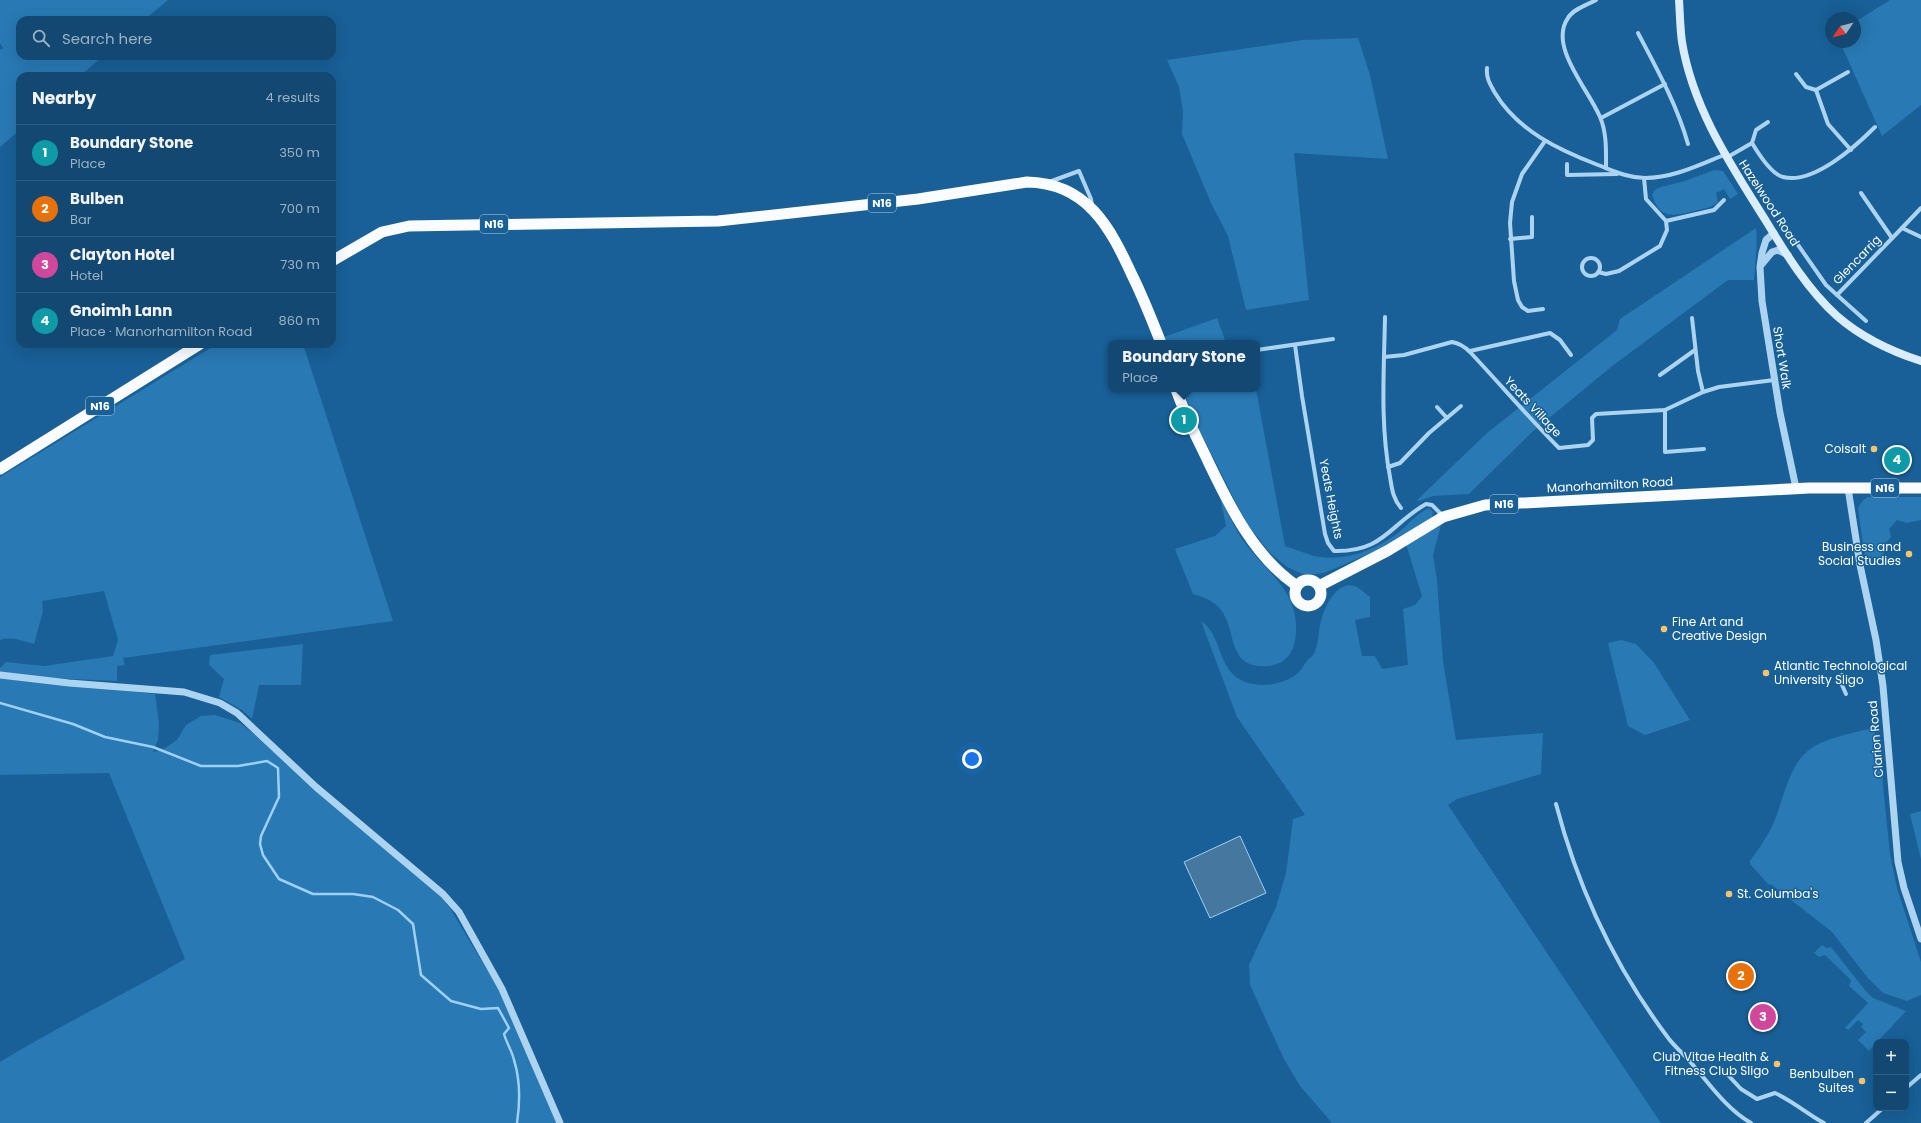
<!DOCTYPE html>
<html lang="en">
<head>
<meta charset="utf-8">
<style>
  body { margin:0; font-family:Poppins,sans-serif; background:#1f5279; color:#f1f3f6 }
  .controls { position:absolute; right:12px; bottom:12px; display:grid; overflow:hidden; border-radius:8px; box-shadow:0 4px 16px #0002 }
  .controls button { width:36px; height:36px; display:grid; place-items:center; padding:0; border:0; border-bottom:1px solid #316084; background:#124871; color:#f1f3f6; font:20px sans-serif }
  .compass { position:absolute; left:1825px; top:12px; width:36px; height:36px; border-radius:50%; background:#124871; box-shadow:0 4px 16px #0002; rotate:235deg }
  .you { position:absolute; left:972px; top:759px; width:14px; height:14px; margin:-10px; border:3px solid #fff; border-radius:50%; background:#1a73e8; box-shadow:0 0 0 6px #1a73e833 }
  .badge { display:grid; place-items:center; width:26px; height:26px; border-radius:50%; background:#ffc26c; color:#fff; font-size:13px; font-weight:700 }
  .pin { position:absolute; translate:-50% -50%; border:2px solid #fff; box-shadow:0 1px 4px #0006 }
  .popup { position:absolute; left:1108px; top:340px; width:152px; height:52px; box-sizing:border-box; display:grid; place-content:center; border-radius:8px; background:#124871; filter:drop-shadow(0 1px 3px #0005); font-size:13px; white-space:nowrap; color:#9cb2c3 }
  .popup b { font-size:15px; color:#f1f3f6 }
  .popup::after { content:''; position:absolute; left:50%; top:100%; margin-left:-8px; border:8px solid transparent; border-top-color:#124871 }
  .list { margin:0; padding:0; list-style:none }
  h2 { display:flex; justify-content:space-between; align-items:center; height:52px; margin:0; padding:0 16px; font-size:17px }
  h2 small { font-size:13px; font-weight:400; color:#9cb2c3 }
  .list li { display:grid; grid-template-columns:26px 1fr auto; gap:12px; align-items:center; box-sizing:border-box; height:56px; padding:0 16px; border-top:1px solid #316084 }
  .list b { display:block; font-size:15px; white-space:nowrap }
  .list p { margin:0; font-size:13px; white-space:nowrap; color:#9cb2c3 }
  .list em { font-size:13px; font-style:normal; color:#9cb2c3 }
  .icon { flex:none; width:22px; height:22px; fill:none; stroke:currentColor; stroke-width:2; stroke-linecap:round; stroke-linejoin:round }
  .map { position:relative; flex:none; width:1921px; height:1123px; overflow:hidden }
  .search { position:absolute; background:#124871; box-shadow:0 4px 16px #0002; left:16px; top:16px; width:320px; height:44px; display:flex; align-items:center; gap:10px; box-sizing:border-box; padding:0 14px; border-radius:12px; color:#9cb2c3; font-size:15px }
  .panel { position:absolute; background:#124871; box-shadow:0 4px 16px #0002; left:16px; top:72px; width:320px; height:276px; border-radius:12px }
  .map>svg:first-child { display:block }
</style>
</head>
<body>
<div class="map">
<svg width="1921" height="1123" viewBox="0 0 1921 1123">
  <rect width="100%" height="100%" fill="#186097"/>
  <!-- green -->
  <g fill="#2879b4">
    <path d="M0 0H168L144 20H20V56H103L80 76H20V130L0 147V50L3 48 0 43Z"/>
    <path d="M1890 0H1921V105L1882 136 1840 42H1855V22Z"/>
    <path d="M1358 38 1370 75 1388 159 1294 153 1309 300 1246 310 1228 236 1211 203 1182 134 1183 111 1179 87 1167 60 1303 40Z"/>
    <path d="M1714 170 1723 171 1738 194 1730 199 1724 189 1716 193 1718 202C1711 208 1703 209 1694 211 1674 216 1659 220 1652 194L1656 189 1661 187 1685 181Z"/>
    <path d="M1756 228C1758 245 1755 262 1754 280H1728L1611 367 1531 433 1469 494 1433 496 1419 501 1417 500 1487 433 1617 330 1620 319Z"/>
    <path d="M1217 318 1226 343H1166L1164 337Z"/>
    <path d="M217 344H303L393 621 123 658 125 665 117 666V681L49 678 0 672V668L6 662 44 666 113 656 118 640 104 591 42 601 43 611 34 644C23 641 11 636 0 640V477Z"/>
    <path d="M1182 389H1256L1285 546C1294 549 1304 553 1314 556 1345 562 1374 551 1398 533 1409 524 1416 514 1429 508L1433 512 1432 518 1385 547 1324 573 1305 575 1287 567 1270 553 1246 523 1198 427Z"/>
    <path d="M1220 497C1228 512 1235 530 1245 543 1264 569 1294 588 1296 623 1297 644 1292 663 1269 666 1260 667 1250 666 1243 660 1240 658 1238 653 1236 650 1233 644 1232 637 1230 630 1224 608 1215 600 1193 594L1175 549 1215 536 1226 526Z"/>
    <path d="M1868 497H1921V520L1907 523 1897 520 1889 529 1891 537 1885 544 1883 557 1865 559 1858 508 1863 500Z"/>
    <path d="M1441 525 1433 555 1437 580 1443 661 1456 740 1543 733 1541 774 1457 799 1448 805 1661 1123H1332L1300 1086 1284 1059 1250 985 1249 965 1276 907 1286 873 1293 819 1305 815 1237 717 1201 621C1222 635 1217 667 1241 680 1258 689 1284 685 1298 673 1302 669 1304 664 1307 661 1310 658 1314 655 1315 651 1319 642 1318 631 1321 621 1324 607 1337 580 1355 586 1360 588 1366 594 1370 597V617L1355 620 1362 656H1375L1382 669 1408 665 1403 609 1415 605 1422 596 1406 544Z"/>
    <path d="M1621 640 1636 644 1654 663 1690 720 1645 735 1628 726 1608 643Z"/>
    <path d="M303 644 301 685H259L252 719 242 710 219 697 224 679 209 665 210 655Z"/>
    <path d="M0 677 155 694 159 723 158 740 153 752 162 750 177 740 186 725 201 716 215 715 240 723 280 753 370 836 441 897 450 908 500 992 556 1123H0V1062C60 1025 124 995 185 959L109 773 0 775Z"/>
    <path d="M1868 729 1874 732 1881 742 1883 786 1890 854 1897 888 1921 962V995L1907 1001 1883 993 1867 977 1832 932 1772 885 1768 884 1750 864V861C1759 848 1768 836 1774 822 1784 798 1789 762 1813 747 1829 737 1850 734 1868 729Z"/>
    <path d="M1921 811V859L1910 814Z"/>
    <path d="M1822 945 1827 948 1831 947 1865 990 1873 998 1906 1011 1869 1051 1858 1040 1866 1032 1861 1027 1863 1024 1858 1020 1848 1030 1845 1028 1868 1003 1849 986 1851 980 1825 955 1819 957 1814 953Z"/>
  </g>
  <!-- water -->
  <path fill="#46789f" stroke="#9ed0f3" d="M1240 836 1266 893 1210 918 1184 862Z"/>
  <g fill="none" stroke-linecap="round" stroke-linejoin="round">
    <!-- stream -->
    <path stroke="#9ed0f3" stroke-width="2.5" d="M0 703 73 724 105 737 153 747 201 766H238L267 761 278 768 279 797 261 836 260 844 263 855 279 879 313 894H353L373 897 398 910 413 924 421 975 451 1001 481 1009 498 1008 509 1028 504 1034C507 1044 512 1051 514 1060 520 1079 520 1103 517 1123"/>
    <!-- minor -->
    <g stroke="#acd4f1" stroke-width="4">
      <path d="M1596 0C1587 5 1573 9 1568 18 1548 46 1589 90 1600 117 1607 133 1606 152 1606 168"/>
      <path d="M1638 33C1657 69 1677 105 1688 144"/>
      <path d="M1487 68C1486 78 1490 84 1495 93 1518 131 1559 150 1598 165 1614 171 1628 178 1645 178 1673 178 1699 165 1724 155"/>
      <path d="M1848 72 1816 90 1828 124 1851 150"/>
      <path d="M1796 74 1806 87 1816 90"/>
      <path d="M1601 118 1665 84"/>
      <path d="M1752 143 1756 130 1768 122"/>
      <path d="M1726 158 1752 143C1758 153 1771 174 1783 177 1813 185 1856 146 1875 127"/>
      <path d="M1567 164V175L1617 174"/>
      <path d="M1644 178 1646 199 1666 221 1714 210 1724 200"/>
      <path d="M1049 182 1079 171 1091 199 1092 205"/>
      <path d="M1861 193 1892 238"/>
      <path d="M1902 228 1921 208"/>
      <path d="M1789 232 1826 285 1837 295"/>
      <path d="M1510 239 1532 237V217"/>
      <circle cx="1591" cy="267" r="9"/>
      <path d="M1598 272 1606 274 1619 271 1660 246 1667 230 1666 221"/>
      <path d="M1543 309 1528 311 1522 307 1518 300 1514 281 1510 223 1512 202 1522 174 1545 141"/>
      <path d="M1385 317C1384 371 1380 424 1390 477 1392 489 1393 499 1401 508"/>
      <path d="M1692 318 1698 371 1703 392"/>
      <path d="M1866 321 1837 295 1902 228 1921 237"/>
      <path d="M1295 345 1302 396 1325 534 1328 543 1334 551C1384 552 1389 525 1426 504L1432 505 1442 515"/>
      <path d="M1257 350 1333 339"/>
      <path d="M1470 351 1550 333 1560 340 1571 355"/>
      <path d="M1384 357 1404 355 1452 342C1458 343 1465 347 1470 352 1500 384 1528 417 1559 448L1588 445 1593 440 1592 418 1596 414 1665 410 1703 392 1719 387 1774 380"/>
      <path d="M1660 375 1695 350"/>
      <path d="M1437 407 1447 418"/>
      <path d="M1665 410V452L1704 449"/>
      <path d="M1388 467 1400 463 1429 433 1461 406"/>
      <path d="M1842 675V685L1846 694"/>
      <path d="M1556 804C1578 888 1616 969 1669 1039 1676 1048 1686 1056 1693 1065 1711 1086 1727 1109 1751 1123"/>
      <path d="M1727 1074 1741 1089 1757 1099 1775 1093C1793 1101 1807 1114 1824 1123"/>
      <path d="M1906 1088 1921 1075"/>
      <path d="M1866 1123 1883 1108"/>
    </g>
    <!-- tertiary -->
    <g stroke="#acd4f1" stroke-width="7">
      <path d="M1774 233 1766 240 1762 253 1760 267 1762 301 1780 413 1796 488"/>
      <path d="M1762 264 1772 252 1778 250 1788 255"/>
      <path d="M1848 488 1860 565 1876 640 1883 686 1898 862 1904 888 1921 939"/>
      <path d="M0 675 69 683 184 692 220 703 237 713 316 787 443 894 459 912 502 989 560 1123"/>
    </g>
    <!-- secondary -->
    <path stroke="#daedfc" stroke-width="8" d="M1679 0C1680 14 1680 28 1682 42 1693 109 1731 165 1766 221 1786 254 1808 290 1837 316 1861 337 1890 351 1921 361"/>
    <!-- trunk -->
    <g stroke="#fafcff" stroke-width="11">
      <path d="M332 261 382 232 409 226 718 221 918 199 1027 182C1087 183 1110 227 1132 275 1143 297 1152 320 1161 343"/>
      <path d="M1176 389C1184 413 1196 436 1207 459 1229 505 1253 556 1297 586"/>
      <path d="M0 469 200 344"/>
      <circle cx="1308" cy="593" r="13"/>
      <path d="M1319 586 1387 551 1443 517 1485 505 1809 488H1921"/>
    </g>
  </g>
  <!-- markers -->
  <g fill="#ffc26c" stroke="#186097" stroke-width="1.5">
    <circle cx="1874" cy="449" r="4"/>
    <circle cx="1909" cy="554" r="4"/>
    <circle cx="1664" cy="629" r="4"/>
    <circle cx="1766" cy="673" r="4"/>
    <circle cx="1729" cy="894" r="4"/>
    <circle cx="1777" cy="1064" r="4"/>
    <circle cx="1862" cy="1081" r="4"/>
  </g>
  <g text-anchor="middle" stroke-width="3" stroke-linejoin="round" paint-order="stroke">
    <!-- shield labels -->
    <g fill="#186097" stroke="#bacfe0" stroke-width="1">
      <rect x="868" y="194" width="28" height="18" rx="3"/>
      <rect x="480" y="215" width="28" height="18" rx="3"/>
      <rect x="86" y="397" width="28" height="18" rx="3"/>
      <rect x="1871" y="479" width="28" height="18" rx="3"/>
      <rect x="1490" y="495" width="28" height="18" rx="3"/>
    </g>
    <g font-size="11" font-weight="bold" fill="#fff">
      <text x="882" y="207">N16</text>
      <text x="494" y="228">N16</text>
      <text x="100" y="410">N16</text>
      <text x="1885" y="492">N16</text>
      <text x="1504" y="508">N16</text>
    </g>
    <!-- street labels -->
    <g font-size="12" fill="#fff" stroke="#186097">
      <text transform="translate(1769 203) rotate(57)" y="4">Hazelwood Road</text>
      <text transform="translate(1857 260) rotate(-46)" y="4">Glencarrig</text>
      <text transform="translate(1782 358) rotate(81)" y="4">Short Walk</text>
      <text transform="translate(1533 407) rotate(47)" y="4">Yeats Village</text>
      <text transform="translate(1610 485) rotate(-3)" y="4">Manorhamilton Road</text>
      <text transform="translate(1331 499) rotate(79)" y="4">Yeats Heights</text>
      <text transform="translate(1876 739) rotate(-95)" y="4">Clarion Road</text>
    </g>
    <!-- poi labels -->
    <g font-size="12" fill="#fff" stroke="#186097" text-anchor="end">
      <text x="1866" y="453">Coisalt</text>
      <text x="1901" y="551">Business and<tspan x="1901" dy="14">Social Studies</tspan></text>
      <text x="1672" y="626" text-anchor="start">Fine Art and<tspan x="1672" dy="14">Creative Design</tspan></text>
      <text x="1774" y="670" text-anchor="start">Atlantic Technological<tspan x="1774" dy="14">University Sligo</tspan></text>
      <text x="1737" y="898" text-anchor="start">St. Columba's</text>
      <text x="1769" y="1061">Club Vitae Health &amp;<tspan x="1769" dy="14">Fitness Club Sligo</tspan></text>
      <text x="1854" y="1078">Benbulben<tspan x="1854" dy="14">Suites</tspan></text>
    </g>
  </g>
</svg>
<div class="controls">
<button>+</button>
<button>−</button>
</div>
<svg class="compass" viewBox="-18 -18 36 36"><path d="M0-13l5 13h-10z" fill="#e53935"/><path d="M0 13l5-13h-10z" fill="#9cb2c3"/></svg>
<div class="you"></div>
<div class="pin badge" style="left:1184px;top:420px;background:#0f9aa8">1</div>
<div class="popup"><b>Boundary Stone</b>Place</div>
<div class="pin badge" style="left:1741px;top:976px;background:#e8710a">2</div>
<div class="pin badge" style="left:1763px;top:1017px;background:#d1479c">3</div>
<div class="pin badge" style="left:1897px;top:460px;background:#0f9aa8">4</div>
<div class="search"><svg class="icon" aria-label="search" viewBox="0 0 24 24"><circle cx="10" cy="10" r="6"/><path d="M15 15l6 6"/></svg>Search here</div>
<section class="panel">
<h2>Nearby<small>4 results</small></h2>
<ul class="list">
<li><span class="badge" style="background:#0f9aa8">1</span><div><b>Boundary Stone</b><p>Place</p></div><em>350 m</em></li>
<li><span class="badge" style="background:#e8710a">2</span><div><b>Bulben</b><p>Bar</p></div><em>700 m</em></li>
<li><span class="badge" style="background:#d1479c">3</span><div><b>Clayton Hotel</b><p>Hotel</p></div><em>730 m</em></li>
<li><span class="badge" style="background:#0f9aa8">4</span><div><b>Gnoimh Lann</b><p>Place · Manorhamilton Road</p></div><em>860 m</em></li>
</ul>
</section>
</div>
</body>
</html>
